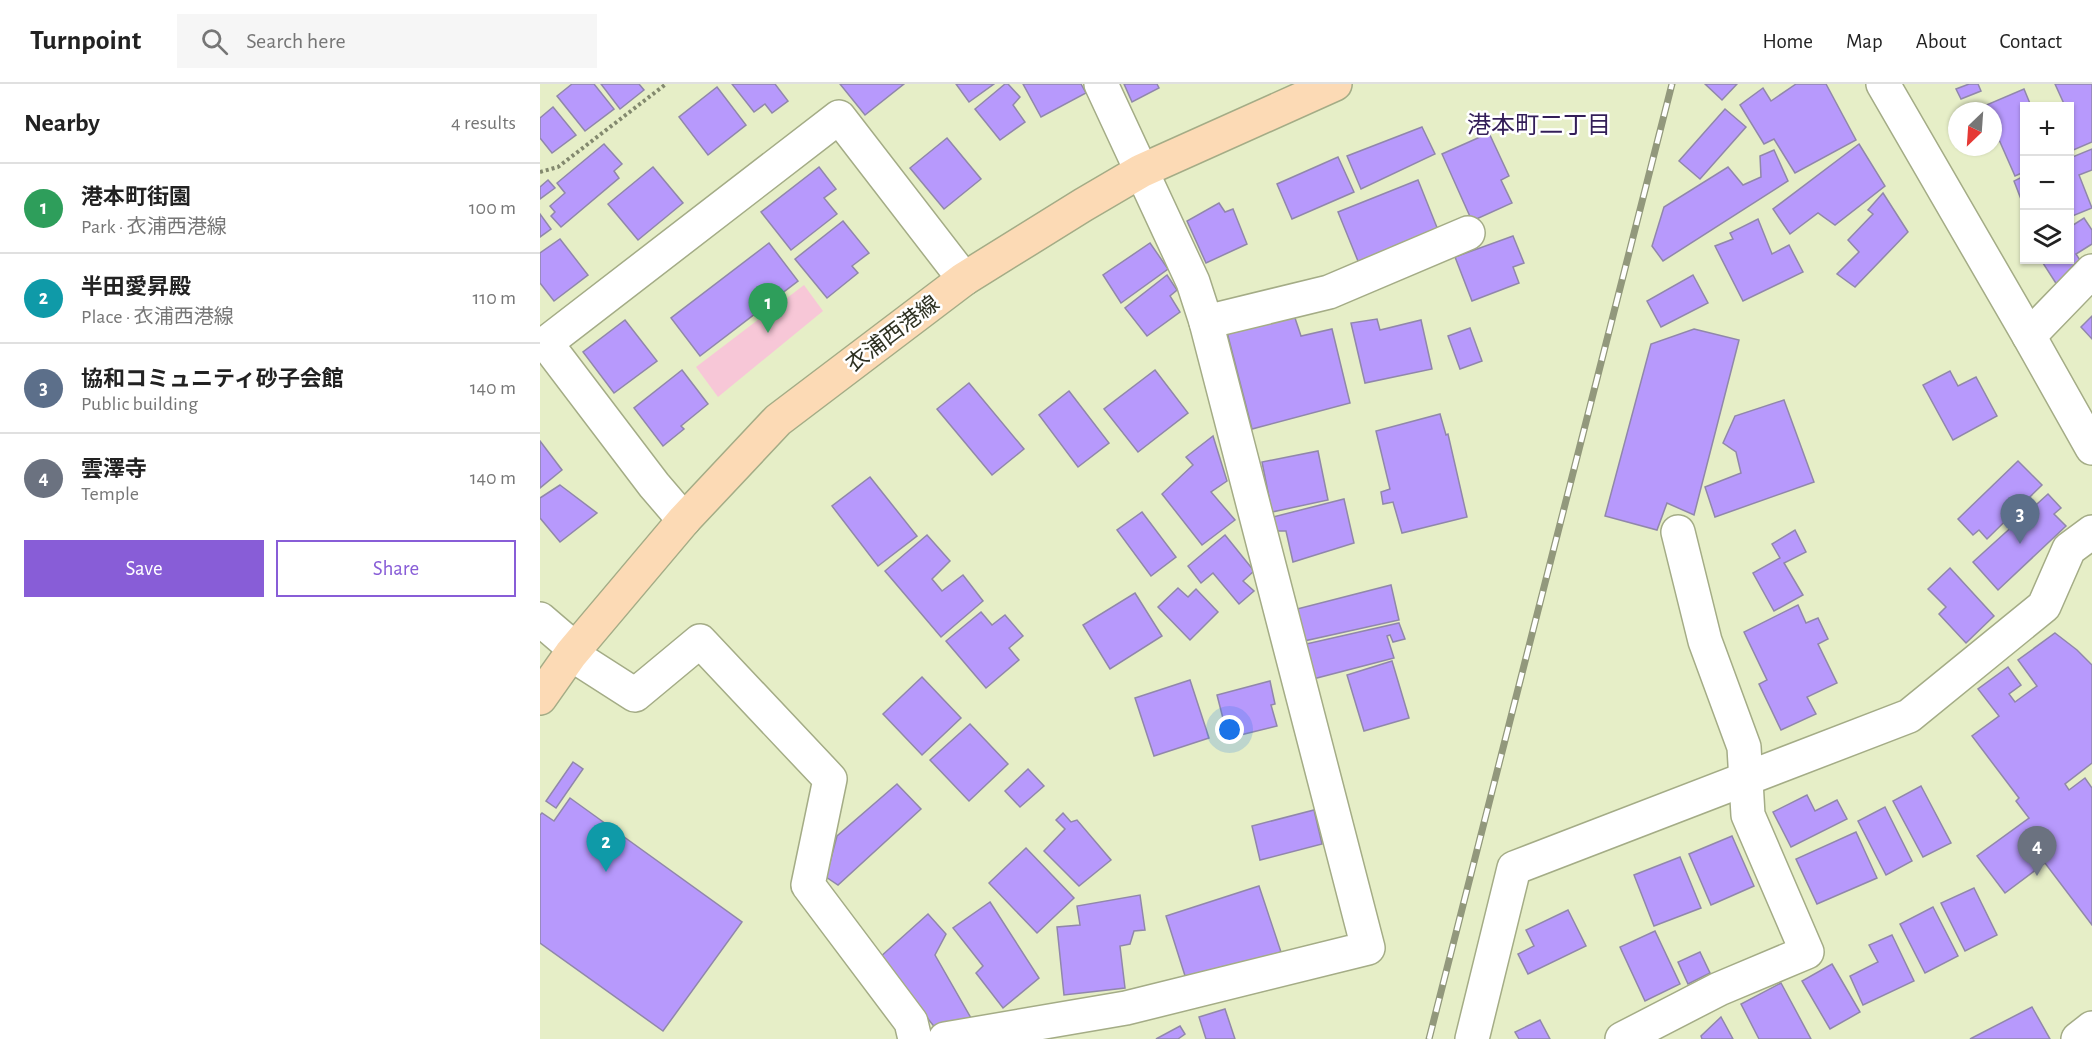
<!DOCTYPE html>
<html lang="en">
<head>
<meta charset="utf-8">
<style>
  body { margin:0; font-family:"Alegreya Sans","Noto Sans JP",sans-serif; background:#f6f6f6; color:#222 }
  .controls { position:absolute; right:18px; top:18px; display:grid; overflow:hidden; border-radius:0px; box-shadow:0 2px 4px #0004 }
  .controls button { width:54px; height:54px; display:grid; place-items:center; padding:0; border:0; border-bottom:2px solid #e0e0e0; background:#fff; color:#222; font:30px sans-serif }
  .compass { position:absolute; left:1408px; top:18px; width:54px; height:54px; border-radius:50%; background:#fff; box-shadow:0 2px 4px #0004; rotate:205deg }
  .you { position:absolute; left:690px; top:646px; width:21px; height:21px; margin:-15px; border:4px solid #fff; border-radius:50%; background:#1a73e8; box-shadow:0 0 0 9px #1a73e833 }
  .badge { display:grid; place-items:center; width:39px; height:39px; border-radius:50%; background:#885dd7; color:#fff; font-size:20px; font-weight:700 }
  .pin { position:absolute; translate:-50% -50px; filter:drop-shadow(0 2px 3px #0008) }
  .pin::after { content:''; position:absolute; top:32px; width:21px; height:18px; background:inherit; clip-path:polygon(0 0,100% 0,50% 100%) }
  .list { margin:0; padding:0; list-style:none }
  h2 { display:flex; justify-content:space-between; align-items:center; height:78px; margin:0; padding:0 24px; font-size:26px }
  h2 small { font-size:20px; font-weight:400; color:#767676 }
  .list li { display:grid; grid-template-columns:39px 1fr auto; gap:18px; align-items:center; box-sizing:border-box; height:90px; padding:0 24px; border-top:2px solid #e0e0e0 }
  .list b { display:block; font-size:22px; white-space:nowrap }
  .list p { margin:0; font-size:20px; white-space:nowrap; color:#767676 }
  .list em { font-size:20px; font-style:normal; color:#767676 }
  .actions { display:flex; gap:12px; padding:18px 24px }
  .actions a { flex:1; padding:14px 0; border:2px solid #885dd7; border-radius:0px; text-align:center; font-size:21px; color:#885dd7 }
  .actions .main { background:#885dd7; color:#fff }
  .icon { flex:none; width:33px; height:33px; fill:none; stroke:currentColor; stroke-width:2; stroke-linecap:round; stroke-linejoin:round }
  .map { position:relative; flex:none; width:1552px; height:955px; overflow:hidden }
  header { display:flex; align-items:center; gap:36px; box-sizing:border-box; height:84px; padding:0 30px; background:#fff; border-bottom:2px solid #e0e0e0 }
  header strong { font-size:28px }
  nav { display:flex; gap:33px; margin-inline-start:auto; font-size:21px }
  .search { width:420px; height:54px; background:#f6f6f6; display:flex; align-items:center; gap:15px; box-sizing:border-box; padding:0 21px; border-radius:0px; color:#767676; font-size:22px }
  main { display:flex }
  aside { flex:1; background:#fff }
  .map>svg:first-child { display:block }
</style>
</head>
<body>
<header>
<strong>Turnpoint</strong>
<div class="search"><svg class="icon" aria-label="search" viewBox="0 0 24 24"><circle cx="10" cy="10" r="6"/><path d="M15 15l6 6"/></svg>Search here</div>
<nav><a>Home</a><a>Map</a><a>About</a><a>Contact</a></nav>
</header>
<main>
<aside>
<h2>Nearby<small>4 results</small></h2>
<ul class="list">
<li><span class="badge" style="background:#2e9e5b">1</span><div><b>港本町街園</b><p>Park · 衣浦西港線</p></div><em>100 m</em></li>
<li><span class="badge" style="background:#0f9aa8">2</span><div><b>半田愛昇殿</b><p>Place · 衣浦西港線</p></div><em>110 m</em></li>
<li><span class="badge" style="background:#5c6f8a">3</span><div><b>協和コミュニティ砂子会館</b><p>Public building</p></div><em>140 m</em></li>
<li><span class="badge" style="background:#6b7280">4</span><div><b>雲澤寺</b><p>Temple</p></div><em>140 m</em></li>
</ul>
<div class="actions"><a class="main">Save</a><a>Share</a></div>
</aside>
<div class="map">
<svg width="1552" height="955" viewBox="0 0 1552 955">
  <rect width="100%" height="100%" fill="#e6eec7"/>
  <!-- green -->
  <path fill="#f7c7d7" d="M264 201 283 227 178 313 156 283Z"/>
  <!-- building -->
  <g fill="#b799fc" stroke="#9087aa" stroke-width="1.5">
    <path d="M32 0H54L74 25 45 47 17 12Z"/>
    <path d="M61 0H99L104 6 80 25Z"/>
    <path d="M192 0H235L248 17 232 29 225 20 214 28Z"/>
    <path d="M300 0H364L325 31Z"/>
    <path d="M416 0H454L429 18Z"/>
    <path d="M465 0H468L480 13 473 21 485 38 460 56 435 25Z"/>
    <path d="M483 0H541L546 9 501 33Z"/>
    <path d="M584 0H617L619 4 592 18Z"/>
    <path d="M1165 0H1197L1182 16Z"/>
    <path d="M1256 0H1286L1316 56 1255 89 1234 55 1224 60 1200 21 1223 4 1231 17Z"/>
    <path d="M1429 0H1438L1441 7 1421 15 1416 5Z"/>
    <path d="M1515 0H1552V58L1531 67 1530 63V22H1525Z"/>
    <path d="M177 3 206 41 168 71 139 33Z"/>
    <path d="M1484 5 1491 22H1484V88L1475 92 1453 42V27H1447L1444 22Z"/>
    <path d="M13 23 36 51 12 69 0 54V34Z"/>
    <path d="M1185 25 1206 43 1160 95 1139 77Z"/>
    <path d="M882 43 895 70 821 105 807 72Z"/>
    <path d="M949 49 969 92 961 96 972 119 932 137 902 70Z"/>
    <path d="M407 54 441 95 404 125 370 84Z"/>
    <path d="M64 60 82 80 74 87 79 94 21 143 11 132 15 128 10 122 25 109 17 99Z"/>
    <path d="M1319 60 1345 102 1295 141 1278 129 1250 150 1233 125Z"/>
    <path d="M1552 65V86L1539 91 1552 124 1530 133V74Z"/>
    <path d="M1234 66 1248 97 1123 177 1112 162 1124 123 1188 83 1203 101 1221 93 1220 72Z"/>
    <path d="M798 73 814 108 752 135 737 100Z"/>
    <path d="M113 83 143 119 98 156 68 120Z"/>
    <path d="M279 83 296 105 284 114 297 130 251 166 221 128Z"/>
    <path d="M1484 92V123L1474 97Z"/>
    <path d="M8 96 15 104 0 115V103Z"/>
    <path d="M878 96 900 151 820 182 798 128Z"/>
    <path d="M1343 109 1368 148 1315 203 1297 190 1319 168 1308 156 1333 130 1328 126Z"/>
    <path d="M679 119 685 128 693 125 707 160 666 179 647 137Z"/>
    <path d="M0 130 11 145 0 153Z"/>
    <path d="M1544 134 1552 146V160L1536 170 1547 187 1519 204 1501 176H1530V143Z"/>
    <path d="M1218 135 1232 170 1249 161 1263 188 1203 217 1175 162 1193 155 1190 149Z"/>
    <path d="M303 137 329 169 312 182 318 189 287 214 255 175Z"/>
    <path d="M973 152 984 179 973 183 979 199 932 217 915 173Z"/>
    <path d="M20 155 48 191 14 217 0 199V169Z"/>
    <path d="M229 159 258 197 160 272 131 234Z"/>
    <path d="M610 159 628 185 581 219 563 191Z"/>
    <path d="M627 191 637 206 630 212 640 228 607 252 585 224Z"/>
    <path d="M1153 191 1168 219 1121 243 1107 217Z"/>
    <path d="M754 231 761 252 792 245 810 319 712 345 687 248Z"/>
    <path d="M1552 232V255L1541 243Z"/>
    <path d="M837 235 840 246 881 236 892 285 825 299 811 239Z"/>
    <path d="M85 236 117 277 74 309 43 268Z"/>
    <path d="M930 244 942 277 920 285 908 252Z"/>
    <path d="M1154 245 1199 256 1154 431 1127 419 1117 446 1065 432 1111 260Z"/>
    <path d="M142 286 168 320 141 342 144 345 123 362 94 324Z"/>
    <path d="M615 286 648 329 598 368 564 325Z"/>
    <path d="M1410 287 1418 302 1436 293 1457 332 1413 356 1383 301Z"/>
    <path d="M429 299 484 365 452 391 397 325Z"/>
    <path d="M529 307 569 359 538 383 499 331Z"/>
    <path d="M1244 316 1274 398 1175 433 1165 403 1201 389 1196 368 1183 359 1195 332Z"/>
    <path d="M900 330 906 351 908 350 927 433 862 449 853 418 843 420 841 408 850 405 836 347Z"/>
    <path d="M673 352 687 397 671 408 695 436 662 461 622 410 653 381 646 373Z"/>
    <path d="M0 357 22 386 0 404Z"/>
    <path d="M778 367 788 416 732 428 722 378Z"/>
    <path d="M1478 377 1502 401 1447 455 1439 446 1433 451 1418 435Z"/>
    <path d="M330 393 377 452 338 482 292 422Z"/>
    <path d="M20 401 57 429 20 458 0 434V414Z"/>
    <path d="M1508 410 1521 424 1514 430 1526 442 1458 506 1433 478Z"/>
    <path d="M804 415 814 459 753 478 746 447H736L733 433Z"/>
    <path d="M602 428 636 473 611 492 577 446Z"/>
    <path d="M1255 446 1266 468 1244 479 1263 511 1234 527 1213 489 1240 474 1232 460Z"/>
    <path d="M387 451 410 477 392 495 402 507 423 491 443 517 401 553 345 487Z"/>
    <path d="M685 451 714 487 703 497 714 507 699 520 673 489 661 499 648 482Z"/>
    <path d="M1410 484 1454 532 1426 559 1399 530 1406 523 1388 505Z"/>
    <path d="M851 501 859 536 764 557 757 525Z"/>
    <path d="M638 504 648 513 656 505 678 528 650 556 618 523Z"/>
    <path d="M595 509 622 552 570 585 543 541Z"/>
    <path d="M1258 521 1266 539 1278 534 1288 555 1278 560 1297 599 1267 613 1276 630 1241 646 1219 600 1227 596 1204 548Z"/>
    <path d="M441 528 452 541 465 531 483 552 469 564 479 576 446 604 406 557Z"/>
    <path d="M859 539 865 555 853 558 850 551 847 552 854 574 773 595 766 560Z"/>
    <path d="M1515 549 1537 566 1552 581V679L1525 700 1529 706 1545 694 1552 704V841L1505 779 1465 809 1437 772 1489 734 1476 717 1479 714 1432 652 1459 632 1438 605 1468 583 1481 601 1469 610 1475 618 1497 602 1478 576Z"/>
    <path d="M852 577 869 634 824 647 807 591Z"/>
    <path d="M382 593 421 634 382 671 343 630Z"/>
    <path d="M650 596 669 654 614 672 595 614Z"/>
    <path d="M730 597 735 620 731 621 737 642 688 654 677 611Z"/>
    <path d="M430 640 468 680 429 717 390 676Z"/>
    <path d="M33 678 43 685 16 724 6 717Z"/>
    <path d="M488 685 504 702 480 723 465 707Z"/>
    <path d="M357 700 381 725 298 801 286 793 297 752Z"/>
    <path d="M1381 702 1411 759 1383 773 1353 717Z"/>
    <path d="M1267 711 1275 727 1297 716 1307 735 1251 763 1233 728Z"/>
    <path d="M30 714 202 838 123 947 0 859V731L2 729 14 737Z"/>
    <path d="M1345 723 1372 777 1346 791 1318 737Z"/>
    <path d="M774 726 782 760 720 776 712 742Z"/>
    <path d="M523 729 531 738 537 736 571 776 539 802 504 767 525 745 516 736Z"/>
    <path d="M1316 748 1337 794 1277 820 1256 775Z"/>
    <path d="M1192 752 1214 802 1171 821 1149 770Z"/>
    <path d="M486 764 534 814 497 849 449 799Z"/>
    <path d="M1140 773 1161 824 1114 842 1094 791Z"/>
    <path d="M719 802 741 868 647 898 626 832Z"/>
    <path d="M1434 804 1457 851 1425 867 1401 819Z"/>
    <path d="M600 811 605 846 594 847 590 860 580 862 585 904 524 911 517 843 540 841 537 822Z"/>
    <path d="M450 818 499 894 463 924 436 889 443 882 413 844Z"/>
    <path d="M1393 823 1418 872 1385 889 1360 840Z"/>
    <path d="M1028 826 1046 862 988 890 978 870 994 862 986 846Z"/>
    <path d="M388 830 406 850 395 871 431 934 397 946 339 874Z"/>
    <path d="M1115 847 1140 900 1105 917 1080 863Z"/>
    <path d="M1352 851 1374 897 1323 921 1310 892 1338 878 1329 861Z"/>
    <path d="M1160 868 1170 889 1148 900 1138 878Z"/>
    <path d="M1292 880 1320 928 1290 945 1262 897Z"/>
    <path d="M1241 899 1271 955H1219L1201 920Z"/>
    <path d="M1492 923 1510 955H1430Z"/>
    <path d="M685 925 695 955H666L659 933Z"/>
    <path d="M1181 933 1193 955H1162L1161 952Z"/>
    <path d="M1000 936 1010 955H979L975 948Z"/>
    <path d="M640 942 645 950 638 955H616Z"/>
  </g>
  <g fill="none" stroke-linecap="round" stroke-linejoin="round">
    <defs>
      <g id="minor">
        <path d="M666 238 789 208 928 149"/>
        <path d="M1489 252 1552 187"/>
        <path d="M144 436 114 401 6 259 299 33 424 195"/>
        <path d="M0 535 35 565"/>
        <path d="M31 570 95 611 160 557 290 695 268 801 371 938 375 955"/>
        <path d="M405 955 586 924 828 864 666 238 653 198 561 0"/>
        <path d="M932 955 974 784 1369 632 1504 522 1529 465 1552 448"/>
        <path d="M1082 955 1179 905 1267 868 1208 731 1204 663 1165 557 1138 448"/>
        <path d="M1538 955 1552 944"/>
      </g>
      <path id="tertiary" d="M1343 0 1489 252 1552 364"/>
      <path id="secondary" d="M0 614 31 570 144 436 238 336 424 195 543 121 601 87 795 0"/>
    </defs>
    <!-- minor casing -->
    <use href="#minor" stroke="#a4ac86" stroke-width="36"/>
    <!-- tertiary casing -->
    <use href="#tertiary" stroke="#a4ac86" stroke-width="36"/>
    <!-- secondary casing -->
    <use href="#secondary" stroke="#a4ac86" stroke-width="36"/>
    <!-- path -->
    <path stroke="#83896e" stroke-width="4" stroke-dasharray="3 3" stroke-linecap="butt" d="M0 88 18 83 126 0"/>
    <!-- minor -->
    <use href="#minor" stroke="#fff" stroke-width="33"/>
    <!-- tertiary -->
    <use href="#tertiary" stroke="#fff" stroke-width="33"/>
    <!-- secondary -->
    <use href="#secondary" stroke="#fcdab5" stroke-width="33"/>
    <defs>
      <path id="rail" d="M889 955 1132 0"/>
    </defs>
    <!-- rail casing -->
    <use href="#rail" stroke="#92987c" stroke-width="7"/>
    <!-- rail -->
    <use href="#rail" stroke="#fff" stroke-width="4.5" stroke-dasharray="14" stroke-linecap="butt"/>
  </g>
  <g text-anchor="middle" stroke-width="5" stroke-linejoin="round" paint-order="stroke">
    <!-- street labels -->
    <g font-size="22" fill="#2e3122" stroke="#fff">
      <text transform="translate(352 249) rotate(-37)" y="8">衣浦西港線</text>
    </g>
    <!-- neighbourhood labels -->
    <g font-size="24" fill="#331e58" stroke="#fff">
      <text x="999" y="49">港本町二丁目</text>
    </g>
  </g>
</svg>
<div class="controls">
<button>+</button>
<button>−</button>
<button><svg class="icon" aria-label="layers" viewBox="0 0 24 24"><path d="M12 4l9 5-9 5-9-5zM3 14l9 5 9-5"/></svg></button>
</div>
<svg class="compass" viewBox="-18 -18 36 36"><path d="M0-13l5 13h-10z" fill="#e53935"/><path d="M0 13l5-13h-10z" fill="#767676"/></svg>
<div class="you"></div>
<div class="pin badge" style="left:228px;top:249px;background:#2e9e5b">1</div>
<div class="pin badge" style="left:66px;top:788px;background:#0f9aa8">2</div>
<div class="pin badge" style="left:1480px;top:460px;background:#5c6f8a">3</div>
<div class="pin badge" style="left:1497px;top:792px;background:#6b7280">4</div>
</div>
</main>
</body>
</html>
